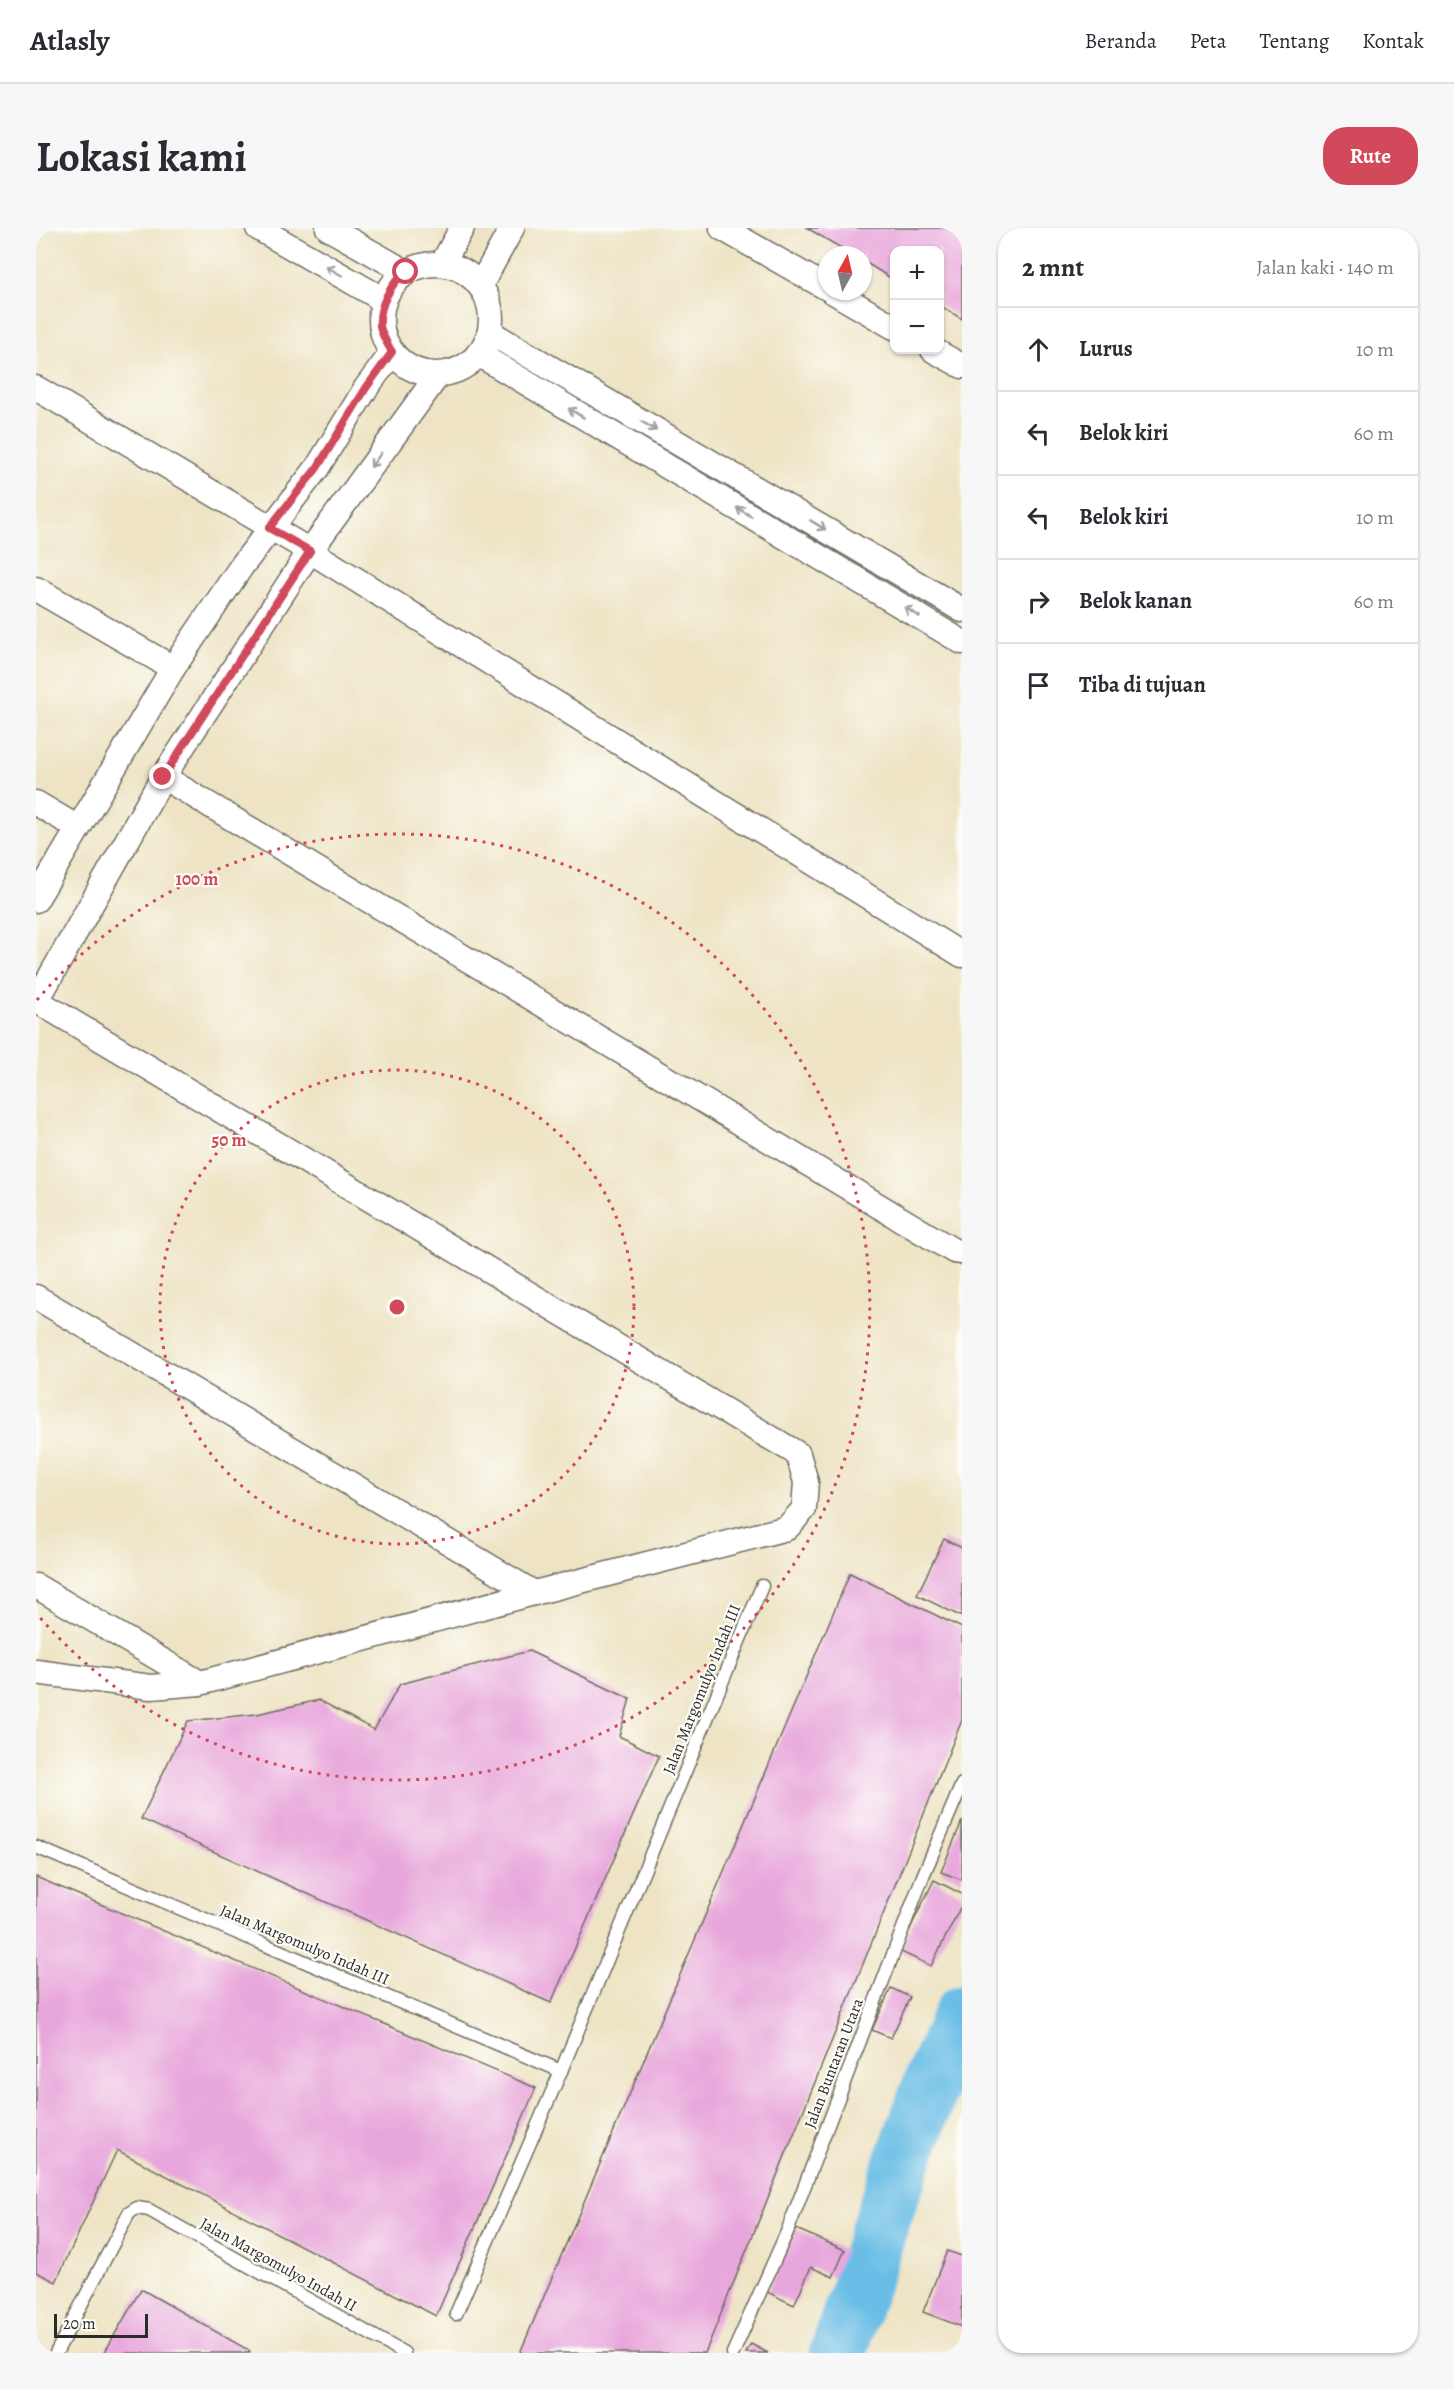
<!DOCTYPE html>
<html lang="id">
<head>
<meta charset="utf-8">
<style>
  body { margin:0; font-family:Alegreya,serif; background:#f7f7f7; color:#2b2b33 }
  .controls { position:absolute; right:18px; top:18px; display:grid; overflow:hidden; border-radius:12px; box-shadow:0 2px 4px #0004 }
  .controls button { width:54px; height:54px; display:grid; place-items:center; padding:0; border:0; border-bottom:2px solid #e1e1e2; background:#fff; color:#2b2b33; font:30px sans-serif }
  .compass { position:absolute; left:782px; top:18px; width:54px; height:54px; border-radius:50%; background:#fff; box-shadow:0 2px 4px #0004; rotate:8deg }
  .scale { position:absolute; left:18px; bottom:15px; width:94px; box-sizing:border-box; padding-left:6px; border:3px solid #2b2b2b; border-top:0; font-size:16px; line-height:21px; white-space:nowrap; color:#2b2b2b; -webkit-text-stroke:4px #fdfcf7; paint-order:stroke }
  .stop { position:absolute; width:18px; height:18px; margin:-14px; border:4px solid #d1495b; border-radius:50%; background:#fff }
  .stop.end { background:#d1495b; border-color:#fff; box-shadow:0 2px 6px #0008 }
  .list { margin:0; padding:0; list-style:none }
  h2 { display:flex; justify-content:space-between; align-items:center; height:78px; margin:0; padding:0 24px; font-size:26px }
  h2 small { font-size:20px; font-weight:400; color:#7c7c81 }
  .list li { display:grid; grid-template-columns:39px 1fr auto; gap:18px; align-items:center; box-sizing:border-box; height:84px; padding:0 24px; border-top:2px solid #e1e1e2 }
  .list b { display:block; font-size:22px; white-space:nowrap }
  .list em { font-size:20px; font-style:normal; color:#7c7c81 }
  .icon { flex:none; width:33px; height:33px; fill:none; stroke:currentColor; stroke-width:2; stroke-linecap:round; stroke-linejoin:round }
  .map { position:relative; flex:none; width:926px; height:2125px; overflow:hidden; border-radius:24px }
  header { display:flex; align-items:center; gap:36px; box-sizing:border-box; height:84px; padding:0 30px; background:#fff; border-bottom:2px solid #e1e1e2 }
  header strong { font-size:28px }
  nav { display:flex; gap:33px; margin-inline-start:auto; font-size:21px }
  .intro { display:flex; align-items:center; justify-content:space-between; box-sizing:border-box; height:144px; padding:0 36px }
  h1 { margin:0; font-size:42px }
  .button { padding:15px 27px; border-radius:24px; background:#d1495b; color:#fff; font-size:21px; font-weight:700 }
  main { display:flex; gap:36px; padding:0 36px }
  aside { flex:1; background:#fff; border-radius:24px; box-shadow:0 2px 4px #0004 }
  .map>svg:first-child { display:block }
</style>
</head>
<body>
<header>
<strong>Atlasly</strong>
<nav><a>Beranda</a><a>Peta</a><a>Tentang</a><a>Kontak</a></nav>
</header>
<div class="intro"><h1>Lokasi kami</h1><a class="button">Rute</a></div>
<main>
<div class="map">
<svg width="926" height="2125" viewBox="0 0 926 2125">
  <rect width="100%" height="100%" fill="#fdfcf7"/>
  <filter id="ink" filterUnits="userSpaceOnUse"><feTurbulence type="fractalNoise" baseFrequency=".0167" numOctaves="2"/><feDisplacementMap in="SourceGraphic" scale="12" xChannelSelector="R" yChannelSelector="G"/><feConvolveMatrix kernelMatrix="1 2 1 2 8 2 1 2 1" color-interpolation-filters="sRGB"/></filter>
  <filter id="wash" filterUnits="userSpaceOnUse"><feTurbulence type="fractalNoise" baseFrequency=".008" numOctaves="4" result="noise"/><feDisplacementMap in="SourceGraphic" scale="24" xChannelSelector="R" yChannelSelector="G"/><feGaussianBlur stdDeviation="1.35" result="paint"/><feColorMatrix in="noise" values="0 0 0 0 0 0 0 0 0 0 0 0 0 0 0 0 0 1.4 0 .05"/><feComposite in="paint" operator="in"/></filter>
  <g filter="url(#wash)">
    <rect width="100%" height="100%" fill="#eee4c5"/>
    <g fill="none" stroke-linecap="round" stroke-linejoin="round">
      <!-- river -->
      <path stroke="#69bde6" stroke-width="57" d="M802 2125 846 1992 897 1851 926 1786"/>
    </g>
    <g id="blocks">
      <!-- building -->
      <g fill="#e8a7dc">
        <path d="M771 0H915L926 7V91L904 78V22H858V52L827 33V27H817Z"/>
        <path d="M908 1311 926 1320V1389L881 1367Z"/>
        <path d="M814 1345 926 1400V1492L669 2125H484Z"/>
        <path d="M493 1423 594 1471 583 1508 623 1528 515 1775 105 1591 152 1493 221 1486 283 1472 338 1502 364 1456Z"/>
        <path d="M926 1593V1652L905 1644Z"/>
        <path d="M0 1649 500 1860 400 2088 81 1922 20 2054 0 2044Z"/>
        <path d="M898 1652 926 1666V1676L895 1738 863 1723Z"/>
        <path d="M855 1760 874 1769 855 1810 836 1802Z"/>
        <path d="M760 2001 809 2022 797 2049 775 2039 758 2077 731 2064Z"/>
        <path d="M911 2023 926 2028V2099L887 2084Z"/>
        <path d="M105 2061 214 2123 213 2125H68Z"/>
        <path d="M715 2116 732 2125H710Z"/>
      </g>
    </g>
  </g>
  <g filter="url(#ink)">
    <use href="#blocks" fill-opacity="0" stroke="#6f6c61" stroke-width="1.5"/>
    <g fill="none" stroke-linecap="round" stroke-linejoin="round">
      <defs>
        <g id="lane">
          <path d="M0 1619 525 1843 726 1358"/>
          <path d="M420 2086 525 1843"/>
          <path d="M20 2125 93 1985 101 1980 113 1982 368 2125"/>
          <path d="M697 2125 751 2004 887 1648 926 1556"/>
        </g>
        <g id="street">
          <path d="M222 0 348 72"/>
          <path d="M292 0 370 44"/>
          <path d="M686 0 791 60"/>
          <path d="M406 36 426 0"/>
          <circle cx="400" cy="91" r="55"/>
          <path d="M444 58 476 0"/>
          <path d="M796 63 858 99"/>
          <path d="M455 105 926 382"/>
          <path d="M897 122 926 138"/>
          <path d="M442 126 926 414"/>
          <path d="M0 160 274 323 926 727"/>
          <path d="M0 361 137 440"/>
          <path d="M127 549 918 1023 926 1024"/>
          <path d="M0 575 42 600"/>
          <path d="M0 672 137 440 205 339 281 240 330 160 356 125"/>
          <path d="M0 774 127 549 274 323 402 147"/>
          <path d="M0 1069 498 1365"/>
          <path d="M0 1358 164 1455"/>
          <path d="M0 1444 115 1459 164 1455 498 1365 751 1300 768 1281 770 1254 762 1226 1 773"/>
        </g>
      </defs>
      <!-- lane casing -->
      <use href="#lane" stroke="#6f6c61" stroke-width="15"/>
      <!-- street casing -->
      <use href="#street" stroke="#6f6c61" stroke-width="27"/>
      <!-- lane -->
      <use href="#lane" stroke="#fff" stroke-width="12"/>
      <!-- street -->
      <use href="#street" stroke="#fff" stroke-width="24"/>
    </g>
    <!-- one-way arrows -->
    <defs><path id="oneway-shaft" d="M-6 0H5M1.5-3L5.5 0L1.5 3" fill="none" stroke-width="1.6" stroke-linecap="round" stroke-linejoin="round" transform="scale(1.5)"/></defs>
    <g stroke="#a0a0a0">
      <use href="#oneway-shaft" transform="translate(298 43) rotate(-150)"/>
      <use href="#oneway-shaft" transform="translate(540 185) rotate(-149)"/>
      <use href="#oneway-shaft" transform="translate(613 198) rotate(31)"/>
      <use href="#oneway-shaft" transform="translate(340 232) rotate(126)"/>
      <use href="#oneway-shaft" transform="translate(708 284) rotate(-149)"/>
      <use href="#oneway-shaft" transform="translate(782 297) rotate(31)"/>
      <use href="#oneway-shaft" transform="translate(876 384) rotate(-149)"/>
    </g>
  </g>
  <g fill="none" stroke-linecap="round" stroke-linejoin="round" filter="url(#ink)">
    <!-- route -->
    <path stroke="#d1495b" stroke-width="8" d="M127 549 274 323 233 300 281 240 330 160 356 124C352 117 345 106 344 98 342 80 355 54 370 44"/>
  </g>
  <!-- distance rings -->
  <g fill="none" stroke="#d1495b" stroke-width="3" stroke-dasharray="3 6">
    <circle cx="361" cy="1079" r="237"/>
    <path d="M1 772A473 473 0 1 1 1 1386"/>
  </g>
  <g text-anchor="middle" stroke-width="4.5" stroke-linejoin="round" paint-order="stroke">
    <!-- street labels -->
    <g font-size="16" fill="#2b2b2b" stroke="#fdfcf7">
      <text transform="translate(665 1461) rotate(-68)" y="6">Jalan Margomulyo Indah III</text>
      <text transform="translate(269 1716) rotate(23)" y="6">Jalan Margomulyo Indah III</text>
      <text transform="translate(797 1835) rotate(-69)" y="6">Jalan Buntaran Utara</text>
      <text transform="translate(243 2036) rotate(29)" y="6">Jalan Margomulyo Indah II</text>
    </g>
  </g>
  <circle cx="361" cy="1079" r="9" fill="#d1495b" stroke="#fdfcf7" stroke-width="3"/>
  <g font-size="18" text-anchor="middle" font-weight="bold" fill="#d1495b" stroke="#fdfcf7" stroke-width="4.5" stroke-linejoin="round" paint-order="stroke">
    <text x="161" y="657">100 m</text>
    <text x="193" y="918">50 m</text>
  </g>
</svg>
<div class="controls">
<button>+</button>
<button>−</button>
</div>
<svg class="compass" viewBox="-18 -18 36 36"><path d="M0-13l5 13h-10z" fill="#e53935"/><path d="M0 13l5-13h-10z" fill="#7c7c81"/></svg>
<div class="scale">20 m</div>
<div class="stop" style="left:370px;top:44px"></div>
<div class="stop end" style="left:127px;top:549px"></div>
</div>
<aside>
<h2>2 mnt<small>Jalan kaki · 140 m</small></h2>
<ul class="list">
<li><svg class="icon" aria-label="ahead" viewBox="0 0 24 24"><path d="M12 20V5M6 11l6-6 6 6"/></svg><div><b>Lurus</b></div><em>10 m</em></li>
<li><svg class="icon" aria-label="left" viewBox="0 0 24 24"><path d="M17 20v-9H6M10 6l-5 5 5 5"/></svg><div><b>Belok kiri</b></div><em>60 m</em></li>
<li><svg class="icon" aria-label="left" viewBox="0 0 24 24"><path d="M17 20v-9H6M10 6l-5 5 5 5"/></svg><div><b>Belok kiri</b></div><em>10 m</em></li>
<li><svg class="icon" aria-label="right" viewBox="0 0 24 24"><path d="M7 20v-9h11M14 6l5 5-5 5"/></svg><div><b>Belok kanan</b></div><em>60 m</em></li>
<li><svg class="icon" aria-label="arrive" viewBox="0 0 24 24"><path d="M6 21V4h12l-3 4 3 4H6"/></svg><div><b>Tiba di tujuan</b></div></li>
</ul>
</aside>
</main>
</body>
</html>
